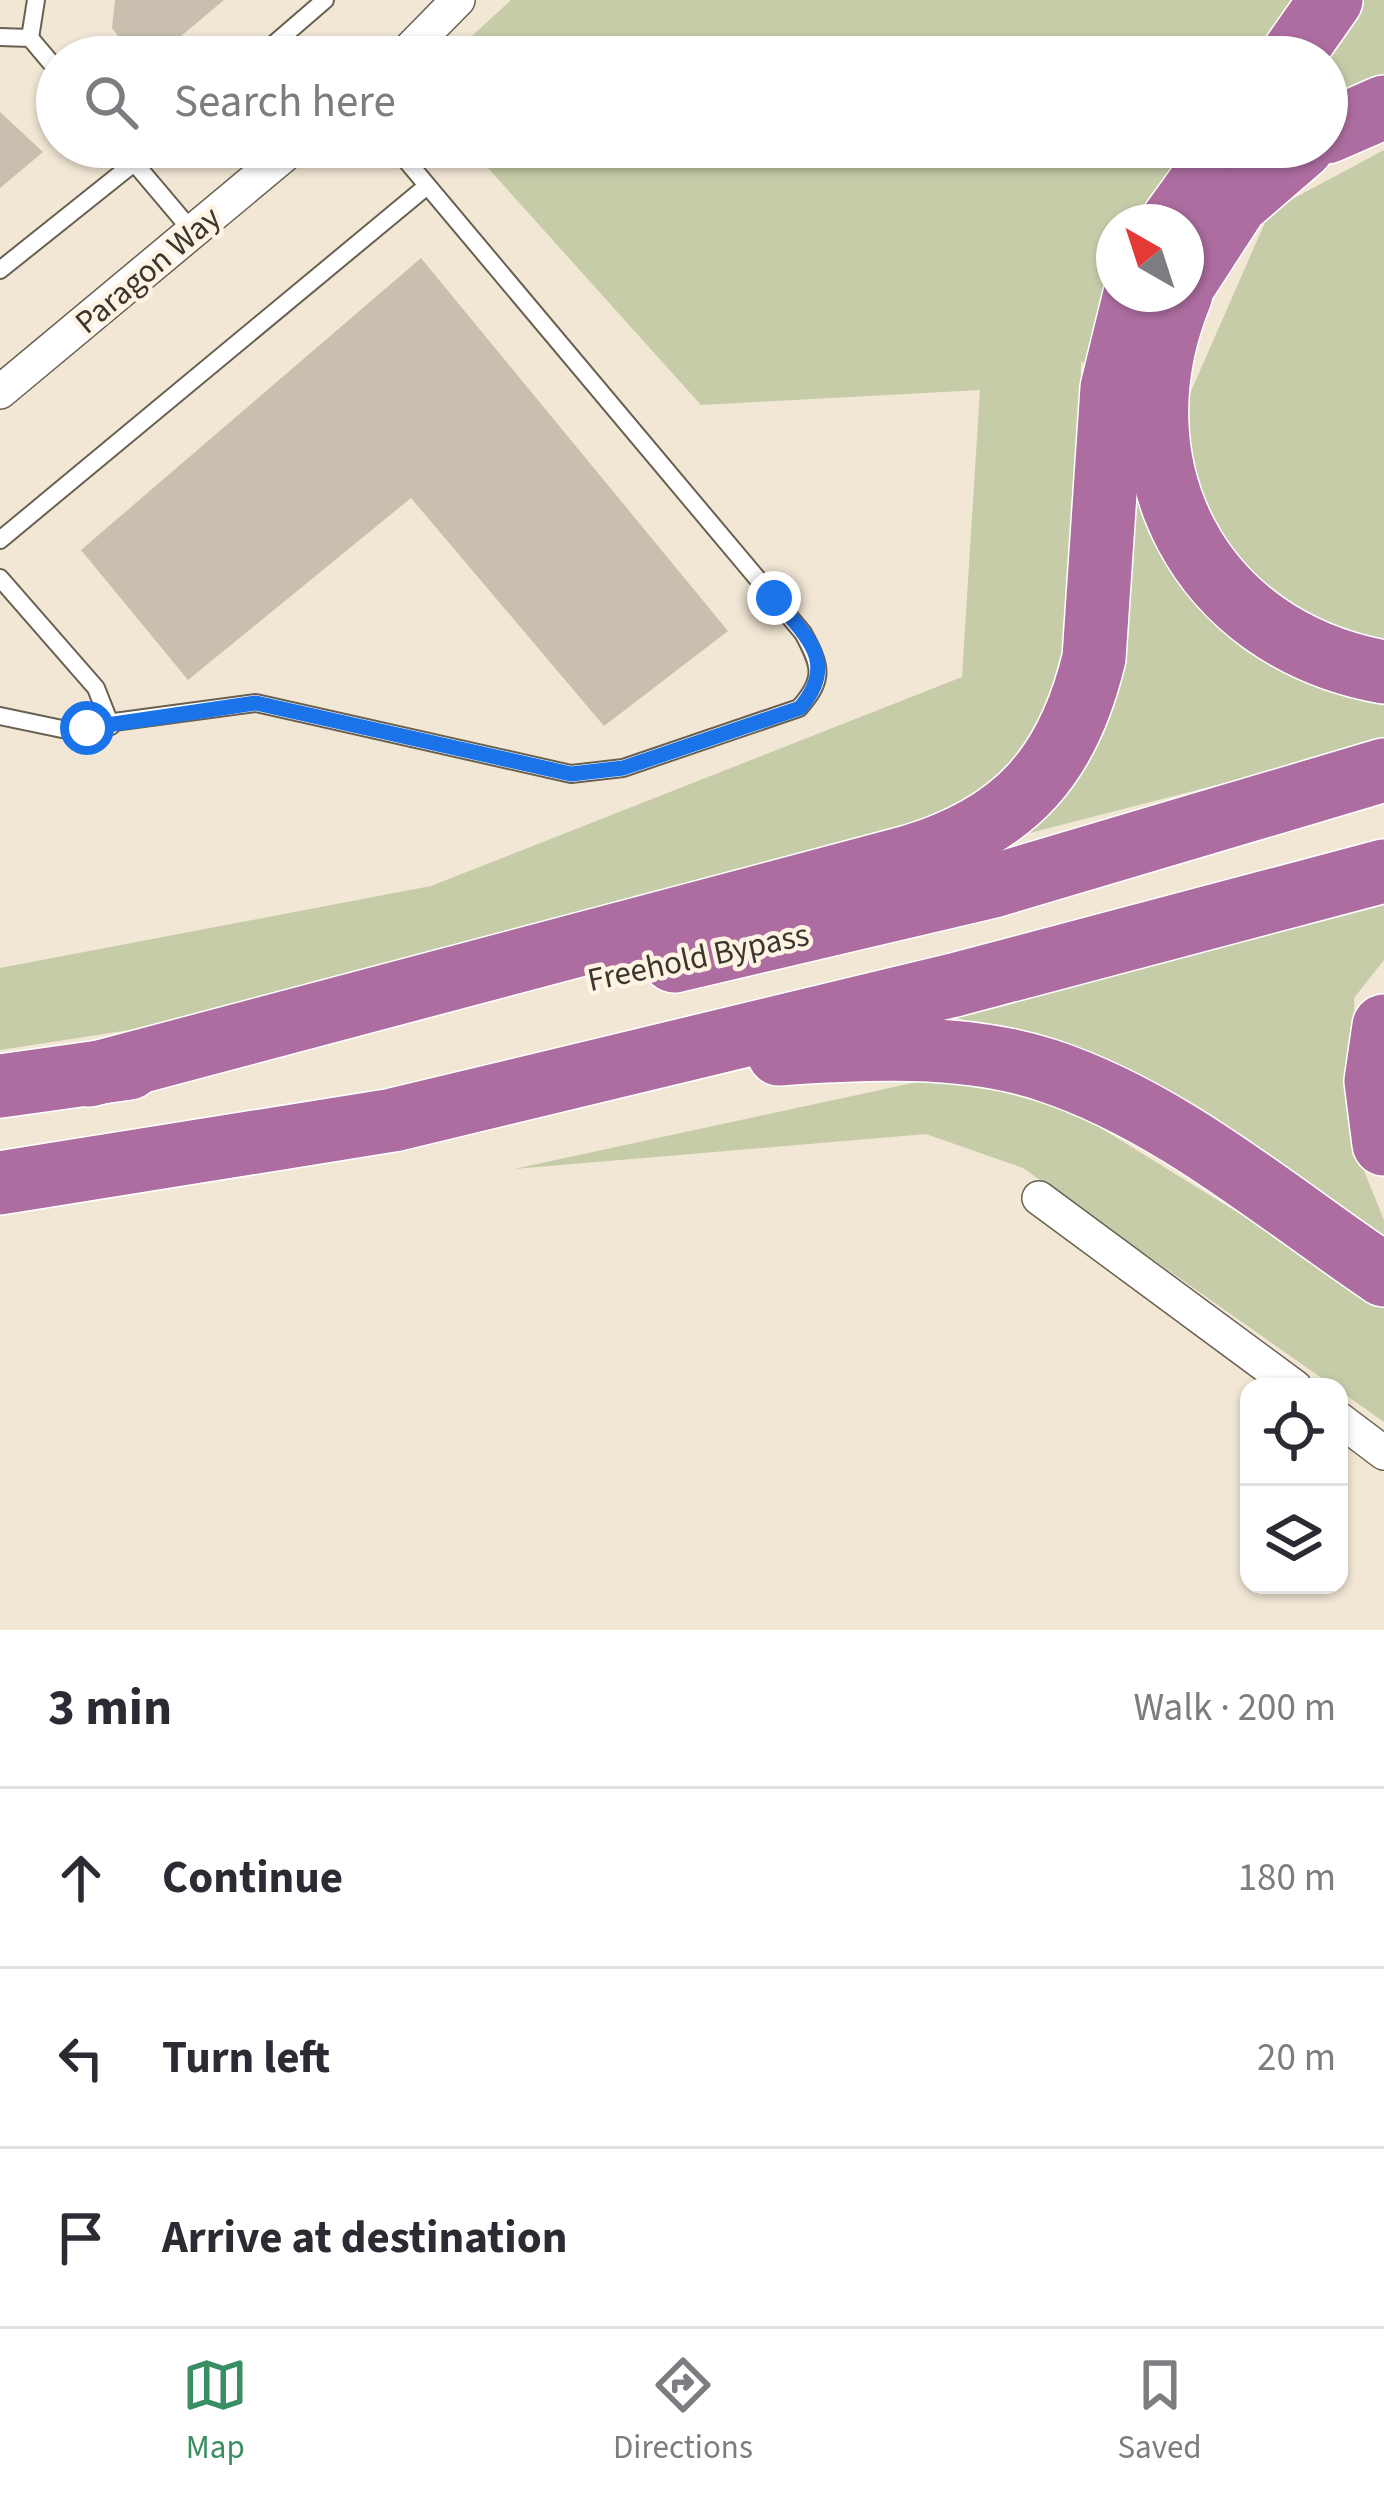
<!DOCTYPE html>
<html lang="en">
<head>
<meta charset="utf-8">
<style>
  body { margin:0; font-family:"Source Sans 3",sans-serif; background:#f7f7f7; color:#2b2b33 }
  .controls { position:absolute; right:36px; bottom:36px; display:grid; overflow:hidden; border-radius:24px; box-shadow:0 3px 9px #0004 }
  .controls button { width:108px; height:108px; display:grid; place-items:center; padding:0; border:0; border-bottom:3px solid #e1e1e2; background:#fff; color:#2b2b33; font:60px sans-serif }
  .compass { position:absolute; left:1096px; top:204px; width:108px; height:108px; border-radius:50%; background:#fff; box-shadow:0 3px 9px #0004; rotate:321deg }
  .stop { position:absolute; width:36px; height:36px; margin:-27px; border:9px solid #1a73e8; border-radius:50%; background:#fff }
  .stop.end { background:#1a73e8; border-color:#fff; box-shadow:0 3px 12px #0008 }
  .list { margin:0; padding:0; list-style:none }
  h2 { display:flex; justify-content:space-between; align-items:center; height:156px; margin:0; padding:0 48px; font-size:51px }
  h2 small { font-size:39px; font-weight:400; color:#7c7c81 }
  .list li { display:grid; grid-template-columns:78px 1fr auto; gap:36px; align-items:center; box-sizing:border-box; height:180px; padding:0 48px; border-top:3px solid #e1e1e2 }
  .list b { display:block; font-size:45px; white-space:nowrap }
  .list em { font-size:39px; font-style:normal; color:#7c7c81 }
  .icon { flex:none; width:66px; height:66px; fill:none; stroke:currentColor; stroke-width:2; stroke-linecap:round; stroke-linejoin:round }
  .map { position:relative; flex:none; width:1384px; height:1630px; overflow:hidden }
  .search { position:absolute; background:#fff; box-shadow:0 3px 9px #0004; left:36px; right:36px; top:36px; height:132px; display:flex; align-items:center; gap:30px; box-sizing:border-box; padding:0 42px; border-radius:66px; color:#7c7c81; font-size:45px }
  .sheet { height:696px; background:#fff }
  nav { display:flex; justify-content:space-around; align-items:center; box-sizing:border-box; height:168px; border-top:3px solid #e1e1e2; background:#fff; font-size:33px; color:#7c7c81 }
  nav a { display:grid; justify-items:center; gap:6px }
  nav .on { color:#398f63 }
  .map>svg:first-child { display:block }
</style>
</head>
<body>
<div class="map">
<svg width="1384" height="1630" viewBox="0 0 1384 1630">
  <rect width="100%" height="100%" fill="#f2e7d5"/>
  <!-- green -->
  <g fill="#c6cba8">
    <path d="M511 0H1295L1253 57H449Z"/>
    <path d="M1356 0H1384V74L1327 105V57Z"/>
    <path d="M469 147H1188L1144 222H1114V294L1095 374 1081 361 1079 638 1029 759 953 819 278 1007 0 1050V968L431 886 962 677 980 390 701 405Z"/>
    <path d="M1384 150V648L1267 604 1167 446 1270 211Z"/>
    <path d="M1127 479 1384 692V742L998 841 1115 701Z"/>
    <path d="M1384 889V960L1354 998 1360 1161 1384 1220V1251L1080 1054 957 1018Z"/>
    <path d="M945 1076 1070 1109 1384 1303V1422L1023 1168 926 1134 514 1169Z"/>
  </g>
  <!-- building -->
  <g fill="#cabfae">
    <path d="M115 0H224L156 57H134L112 28Z"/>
    <path d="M0 112 43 152 0 188Z"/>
    <path d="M421 258 728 631 604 726 411 498 188 680 81 550Z"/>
  </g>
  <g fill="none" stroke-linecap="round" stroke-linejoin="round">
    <defs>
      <g id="service">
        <path d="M0 37 30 38 57 70"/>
        <path d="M30 38 36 0"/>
        <path d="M259 57 325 0"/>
        <path d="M121 147 192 231"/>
        <path d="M0 270 154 147"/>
        <path d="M0 540 427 186"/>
        <path d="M0 578 96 688 111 726"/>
        <path d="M0 716 62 729 256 703 571 774 623 768 799 708C825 679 821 666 803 633L395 147"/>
      </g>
      <g id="minor">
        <path d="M402 57 458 0"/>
        <path d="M0 392 294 147"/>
        <path d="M1039 1198 1295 1387"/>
        <path d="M1339 1419 1384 1453"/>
      </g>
      <g id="motorway">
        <path d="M1291 57 1331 0"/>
        <path d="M1327 132 1384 107"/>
        <path d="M1172 222 1226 147"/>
        <path d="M1186 281 1236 204 1302 147"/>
        <path d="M1181 294C1110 466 1199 639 1384 672"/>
        <path d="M674 961 993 886 1384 770"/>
        <path d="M1384 1026 1376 1081 1384 1144"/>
        <path d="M779 1054C864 1048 964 1043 1046 1070 1169 1110 1277 1203 1384 1275"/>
        <path d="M89 1075 909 857C1016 825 1068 766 1094 658L1112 388 1135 294"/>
        <path d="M0 1086 129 1068"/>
        <path d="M0 1183 393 1120 954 985 1384 871"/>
      </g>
    </defs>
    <!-- service casing -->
    <use href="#service" stroke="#696051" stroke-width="20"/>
    <!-- minor casing -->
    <use href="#minor" stroke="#696051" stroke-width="36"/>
    <!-- motorway casing -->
    <use href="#motorway" stroke="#fff" stroke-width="66"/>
    <!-- service -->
    <use href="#service" stroke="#fff" stroke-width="16"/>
    <!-- minor -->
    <use href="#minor" stroke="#fff" stroke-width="33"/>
    <!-- motorway -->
    <use href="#motorway" stroke="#ad6da0" stroke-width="63"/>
  </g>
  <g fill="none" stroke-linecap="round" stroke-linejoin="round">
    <!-- route -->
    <path stroke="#1a73e8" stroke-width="15" d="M87 728 256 703 571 774 623 768 800 708C839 662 807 637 774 598"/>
  </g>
  <g text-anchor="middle" stroke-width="9" stroke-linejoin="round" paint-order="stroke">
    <!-- street labels -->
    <g font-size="33" fill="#3b3730" stroke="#fff4e3">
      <text transform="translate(147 269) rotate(-40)" y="12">Paragon Way</text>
      <text transform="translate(698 956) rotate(-12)" y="12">Freehold Bypass</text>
    </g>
  </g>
</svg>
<div class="controls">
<button><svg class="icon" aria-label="locate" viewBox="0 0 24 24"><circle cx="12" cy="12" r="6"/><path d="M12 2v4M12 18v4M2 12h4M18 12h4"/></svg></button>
<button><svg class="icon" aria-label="layers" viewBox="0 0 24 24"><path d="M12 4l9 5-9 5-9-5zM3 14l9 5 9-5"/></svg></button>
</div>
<svg class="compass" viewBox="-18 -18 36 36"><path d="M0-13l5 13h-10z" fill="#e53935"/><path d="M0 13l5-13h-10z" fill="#7c7c81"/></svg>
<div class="stop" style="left:87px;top:728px"></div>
<div class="stop end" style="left:774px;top:598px"></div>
<div class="search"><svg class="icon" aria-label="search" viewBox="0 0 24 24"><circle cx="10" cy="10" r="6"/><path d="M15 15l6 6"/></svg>Search here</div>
</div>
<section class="sheet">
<h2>3 min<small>Walk · 200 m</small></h2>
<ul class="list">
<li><svg class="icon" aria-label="ahead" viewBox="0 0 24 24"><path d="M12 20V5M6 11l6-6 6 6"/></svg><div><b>Continue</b></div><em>180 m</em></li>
<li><svg class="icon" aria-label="left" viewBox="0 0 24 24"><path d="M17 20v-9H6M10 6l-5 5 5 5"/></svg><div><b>Turn left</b></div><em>20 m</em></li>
<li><svg class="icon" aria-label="arrive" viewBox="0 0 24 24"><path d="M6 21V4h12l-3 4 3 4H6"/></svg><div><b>Arrive at destination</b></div></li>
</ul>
</section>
<nav>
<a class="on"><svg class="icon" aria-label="map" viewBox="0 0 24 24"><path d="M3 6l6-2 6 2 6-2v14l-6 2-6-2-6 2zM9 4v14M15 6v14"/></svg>Map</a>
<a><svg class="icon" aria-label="directions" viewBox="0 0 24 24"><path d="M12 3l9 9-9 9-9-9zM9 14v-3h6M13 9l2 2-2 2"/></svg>Directions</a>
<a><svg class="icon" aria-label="saved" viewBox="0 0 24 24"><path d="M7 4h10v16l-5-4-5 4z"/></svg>Saved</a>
</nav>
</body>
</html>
